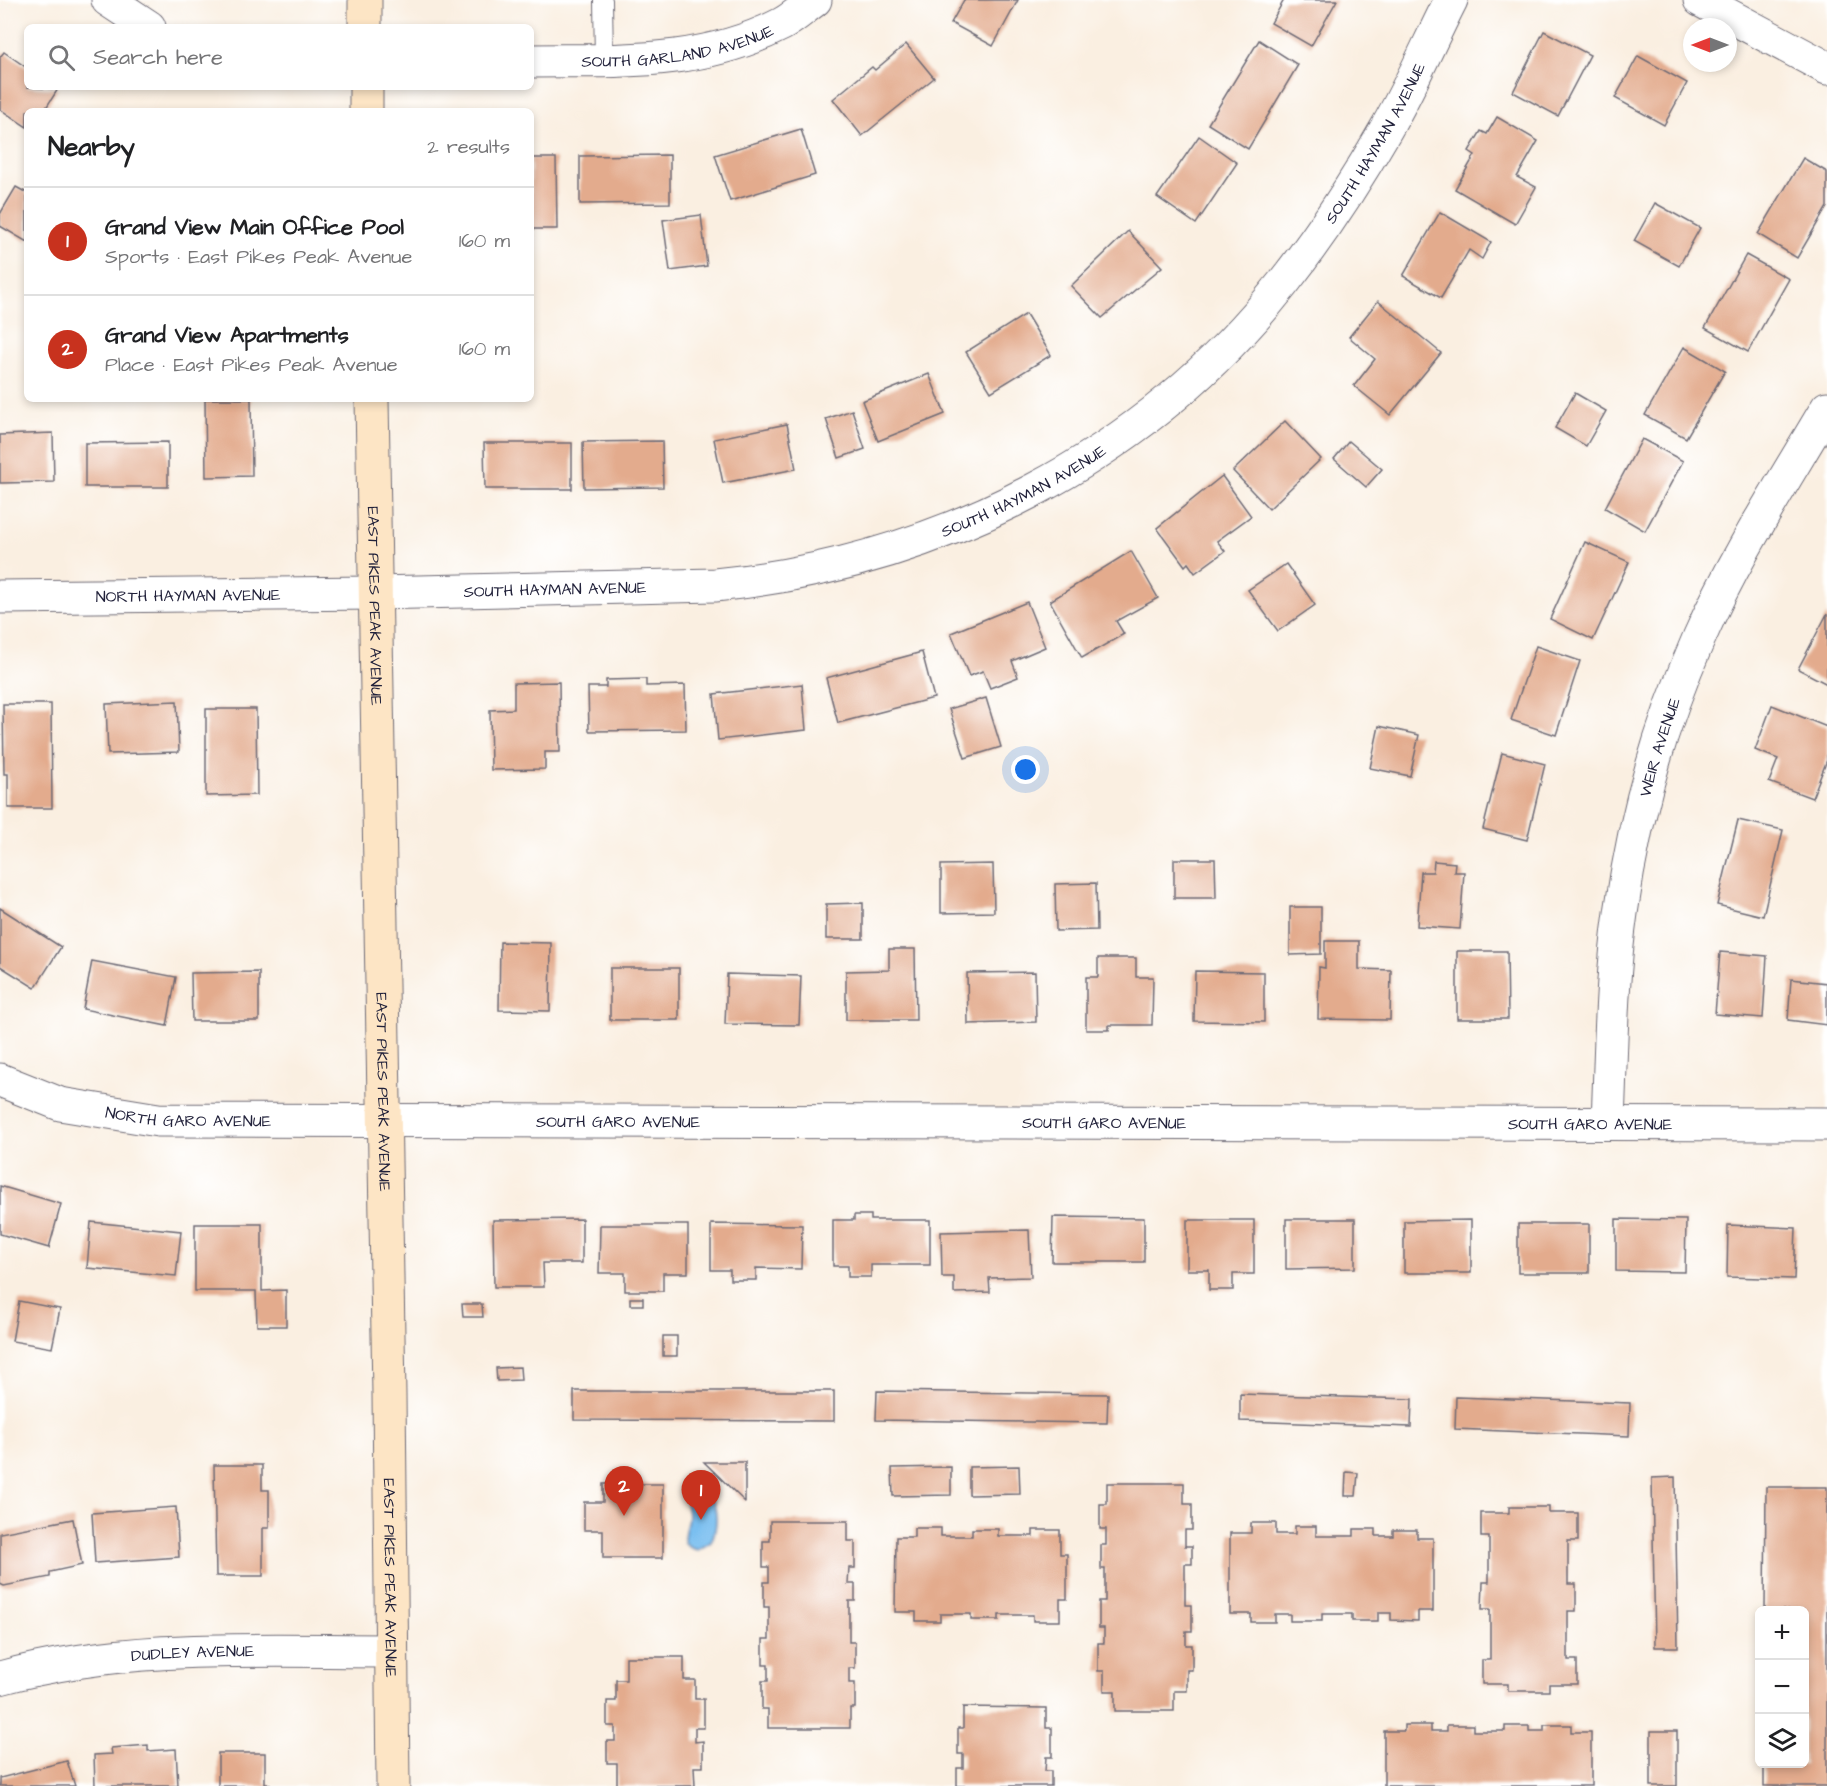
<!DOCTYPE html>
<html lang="en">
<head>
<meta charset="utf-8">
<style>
  body { margin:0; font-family:"Architects Daughter",sans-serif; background:#f6f6f6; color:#202124 }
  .controls { position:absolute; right:18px; bottom:18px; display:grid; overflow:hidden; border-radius:9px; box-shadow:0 3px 9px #0003 }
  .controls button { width:54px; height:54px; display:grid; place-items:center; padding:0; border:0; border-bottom:2px solid #e0e0e0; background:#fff; color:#202124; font:30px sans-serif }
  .compass { position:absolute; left:1683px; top:18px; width:54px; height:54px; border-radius:50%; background:#fff; box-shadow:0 3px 9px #0003; rotate:270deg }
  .you { position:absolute; left:1026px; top:770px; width:21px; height:21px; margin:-15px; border:4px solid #fff; border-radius:50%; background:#1a73e8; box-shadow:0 0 0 9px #1a73e833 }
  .badge { display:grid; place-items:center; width:39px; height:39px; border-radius:50%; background:#c8321e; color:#fff; font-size:20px; font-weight:700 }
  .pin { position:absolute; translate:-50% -50px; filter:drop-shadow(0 2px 3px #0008) }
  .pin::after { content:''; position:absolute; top:32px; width:21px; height:18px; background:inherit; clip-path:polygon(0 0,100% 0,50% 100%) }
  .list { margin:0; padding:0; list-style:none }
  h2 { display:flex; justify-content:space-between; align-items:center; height:78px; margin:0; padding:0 24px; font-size:26px }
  h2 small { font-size:20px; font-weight:400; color:#757577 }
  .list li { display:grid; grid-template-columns:39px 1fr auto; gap:18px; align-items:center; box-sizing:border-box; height:108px; padding:0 24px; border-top:2px solid #e0e0e0 }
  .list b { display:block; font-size:22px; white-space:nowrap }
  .list p { margin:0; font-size:20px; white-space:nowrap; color:#757577 }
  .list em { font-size:20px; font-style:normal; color:#757577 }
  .icon { flex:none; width:33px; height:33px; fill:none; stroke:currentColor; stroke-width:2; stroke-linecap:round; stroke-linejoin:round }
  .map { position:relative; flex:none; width:1827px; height:1786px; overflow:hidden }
  .search { position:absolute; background:#fff; box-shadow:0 3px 9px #0003; left:24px; top:24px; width:510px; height:66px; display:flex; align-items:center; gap:15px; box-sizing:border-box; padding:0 21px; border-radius:9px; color:#757577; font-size:22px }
  .panel { position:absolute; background:#fff; box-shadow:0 3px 9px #0003; left:24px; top:108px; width:510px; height:294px; border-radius:9px }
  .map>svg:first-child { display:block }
</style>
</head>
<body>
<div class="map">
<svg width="1827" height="1786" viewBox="0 0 1827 1786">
  <rect width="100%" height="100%" fill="#fff"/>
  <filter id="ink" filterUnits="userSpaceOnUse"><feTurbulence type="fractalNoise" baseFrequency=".0167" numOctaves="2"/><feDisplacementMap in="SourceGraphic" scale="12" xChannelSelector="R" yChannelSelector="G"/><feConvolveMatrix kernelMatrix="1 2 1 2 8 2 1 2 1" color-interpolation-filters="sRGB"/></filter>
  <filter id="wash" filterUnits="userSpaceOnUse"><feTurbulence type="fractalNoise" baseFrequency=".008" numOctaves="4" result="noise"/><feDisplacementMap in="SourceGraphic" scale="24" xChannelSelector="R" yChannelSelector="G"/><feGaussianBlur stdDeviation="1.35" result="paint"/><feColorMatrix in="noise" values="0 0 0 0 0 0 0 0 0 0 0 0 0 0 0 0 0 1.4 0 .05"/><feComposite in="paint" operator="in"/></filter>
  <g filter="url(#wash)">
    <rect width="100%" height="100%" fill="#faefe1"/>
    <!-- water -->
    <path fill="#7abff0" stroke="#4e7096" stroke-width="1.5" d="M700 1489C719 1496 719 1525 711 1542L698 1550C675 1546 687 1531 688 1516 688 1509 685 1503 686 1496L691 1490Z"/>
    <g id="blocks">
      <!-- building -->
      <g fill="#e3ab8d">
        <path d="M964 0H1018L993 46 951 23Z"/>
        <path d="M1284 0H1337L1311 46 1271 23Z"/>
        <path d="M1544 31 1590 55 1558 116 1513 92Z"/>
        <path d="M1259 40 1298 65 1248 149 1208 124Z"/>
        <path d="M906 44 934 78 862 136 833 99 872 67 875 70Z"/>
        <path d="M4 52 27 68V87L58 89 44 111H27V127L0 109V57Z"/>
        <path d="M1638 56 1687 83 1664 125 1615 98Z"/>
        <path d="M1497 117 1538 141 1517 177 1536 187 1515 224 1455 189 1475 155 1469 151 1481 131 1487 134Z"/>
        <path d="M801 129 815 175 730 201 715 155Z"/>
        <path d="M1199 136 1237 163 1196 224 1157 197Z"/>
        <path d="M670 155V203L580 204V156Z"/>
        <path d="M531 158H556L557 229H531Z"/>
        <path d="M1803 158 1827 172V207L1797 258 1758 234Z"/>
        <path d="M16 187 27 193V242L0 226V214Z"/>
        <path d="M1655 203 1700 228 1679 266 1634 241Z"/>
        <path d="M1440 212 1491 242 1482 259 1469 250 1441 298 1403 276Z"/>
        <path d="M701 215 707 266 670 271 663 220Z"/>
        <path d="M1128 231 1162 267 1102 318 1071 286Z"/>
        <path d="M1746 255 1789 279 1748 352 1705 328Z"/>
        <path d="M1378 301 1441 353 1390 415 1354 386 1375 359 1349 337Z"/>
        <path d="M1026 314 1051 355 991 392 966 352Z"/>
        <path d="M1684 347 1725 371 1686 438 1645 415Z"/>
        <path d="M929 374 945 414 878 441 862 401Z"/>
        <path d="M1575 393 1606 411 1586 446 1555 428Z"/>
        <path d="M205 399H251L252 476 206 477Z"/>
        <path d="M852 410 865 449 839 458 826 419Z"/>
        <path d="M1285 421 1321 459 1269 509 1233 471Z"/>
        <path d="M787 424 796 469 723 483 714 439Z"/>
        <path d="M53 433 54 482 0 483V435Z"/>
        <path d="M1642 439 1683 461 1645 531 1605 508Z"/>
        <path d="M662 441 663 487 584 488 583 442Z"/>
        <path d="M1349 441 1382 469 1366 487 1334 459Z"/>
        <path d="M168 442V487H85V443Z"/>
        <path d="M484 443H572V489H485Z"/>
        <path d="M1222 476 1251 516 1217 541 1225 551 1195 573 1188 563 1185 566 1157 528Z"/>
        <path d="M1585 542 1629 562 1593 640 1550 619Z"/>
        <path d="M1131 551 1158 598 1116 621 1124 634 1082 658 1050 601Z"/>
        <path d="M1286 564 1315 605 1278 631 1248 590Z"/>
        <path d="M1027 602 1045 647 1012 661 1018 677 990 688 983 671 969 676 951 633Z"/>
        <path d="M1827 614V684L1798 669Z"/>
        <path d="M1536 646 1580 661 1556 735 1511 720Z"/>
        <path d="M922 652 934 698 838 723 826 678Z"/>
        <path d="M646 679V686L685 685 686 730 589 731 588 687H606V680Z"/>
        <path d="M559 682 560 752H545V769L491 770 490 710 514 709V683Z"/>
        <path d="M802 684 806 730 718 740 714 694Z"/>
        <path d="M986 698 1001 747 965 758 949 709Z"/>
        <path d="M177 701 179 752 108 754 106 704Z"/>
        <path d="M3 704H51L52 808H8V774H4Z"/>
        <path d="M1772 705 1827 727V760L1812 798 1769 782 1778 759 1755 750Z"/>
        <path d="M206 709H256L257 795 206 796Z"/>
        <path d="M1379 726 1419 735 1410 776 1370 768Z"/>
        <path d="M1502 753 1545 764 1527 840 1483 829Z"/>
        <path d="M1738 820 1783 830 1763 916 1717 905Z"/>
        <path d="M1174 859H1215L1216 898H1174Z"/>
        <path d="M1434 861 1455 863 1454 872H1464L1460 929 1417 926 1421 872H1433Z"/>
        <path d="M993 864 994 912 941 913V865Z"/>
        <path d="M1096 883 1097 930 1056 931 1055 884Z"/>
        <path d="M863 903V939H826V904Z"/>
        <path d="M1290 907H1321V954L1290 955Z"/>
        <path d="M0 908 61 947 35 988 0 966Z"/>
        <path d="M1325 941H1359V969L1391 970 1390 1020 1318 1019 1319 967 1325 968Z"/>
        <path d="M500 942 551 943 550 1011 499 1010Z"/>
        <path d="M889 949H915L916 1020H846V971L889 970Z"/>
        <path d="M1457 951H1507L1508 1019H1457Z"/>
        <path d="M1720 952 1767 956 1763 1018 1715 1014Z"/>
        <path d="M1098 958H1136V977H1153L1152 1025H1109V1030H1086V977H1098Z"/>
        <path d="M92 961 176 977 167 1026 83 1009Z"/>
        <rect x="610" y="968" width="69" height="52"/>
        <path d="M1195 971 1264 972V1022L1194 1021Z"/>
        <path d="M259 972V1021H192L191 973Z"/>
        <path d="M1035 972 1036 1022 968 1024 967 973Z"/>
        <path d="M727 974 801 976 799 1025 725 1024Z"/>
        <path d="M1791 979 1827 983V1025L1788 1020Z"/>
        <path d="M0 1186 61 1204 49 1248 0 1234Z"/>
        <path d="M854 1215H871V1220H930V1265H871V1277H848V1266H833V1220H854Z"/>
        <path d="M1053 1217 1144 1218V1262H1052Z"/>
        <path d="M582 1219V1263H543L544 1287H494L493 1220Z"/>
        <path d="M1286 1219H1355V1268L1286 1269Z"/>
        <path d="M1616 1219 1686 1220 1685 1272 1616 1271Z"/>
        <path d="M1187 1220H1254V1274H1233V1290H1209V1270H1187Z"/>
        <path d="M1471 1220V1273H1404V1221Z"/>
        <path d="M91 1222 181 1231 176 1276 87 1268Z"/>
        <path d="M195 1224H262V1291L286 1290V1326H257L256 1291H195Z"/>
        <path d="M711 1224 802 1225 801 1269 756 1268V1280H730V1270H711Z"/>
        <rect x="1518" y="1224" width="71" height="49"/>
        <path d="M600 1225H688V1273H663V1291H625V1273H599Z"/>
        <path d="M1728 1225 1796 1228 1794 1279 1727 1277Z"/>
        <path d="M1029 1230 1031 1277 989 1278 990 1292 954 1293V1277H942L941 1232Z"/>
        <rect x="630" y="1298" width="13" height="7"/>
        <path d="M19 1301 60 1309 52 1348 12 1341Z"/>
        <path d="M462 1304H482L483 1317H463Z"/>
        <rect x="663" y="1336" width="14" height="20"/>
        <path d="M520 1367 521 1380 497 1381 496 1368Z"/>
        <path d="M574 1391H834V1421L574 1420Z"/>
        <path d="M877 1391 1108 1394 1107 1423 876 1420Z"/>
        <path d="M1240 1394 1412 1399 1411 1427 1240 1421Z"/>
        <path d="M1456 1397 1630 1403 1629 1436 1455 1429Z"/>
        <path d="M704 1462H745V1502Z"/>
        <path d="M214 1465H262V1490H269V1528H263V1576H216Z"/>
        <path d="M1019 1466 1020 1494 969 1495V1467Z"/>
        <path d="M951 1467V1495L893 1496 892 1468Z"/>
        <path d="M1346 1472 1358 1473 1356 1496H1345Z"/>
        <path d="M1675 1477 1678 1647H1655L1652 1478Z"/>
        <path d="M1107 1483H1184V1504H1192V1530H1185V1546H1192V1564H1185V1605H1192V1631H1186V1645H1192V1670H1187V1691H1174V1711H1115V1691H1104V1671H1098V1643H1104V1628H1099V1601H1105V1569H1101V1545H1106V1529H1100V1504H1107Z"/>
        <path d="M603 1484H663V1558H603V1530H584V1502H603Z"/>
        <path d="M1766 1487H1827V1786H1764V1764H1804V1610H1765Z"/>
        <path d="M176 1507 179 1557 95 1563 92 1513Z"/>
        <path d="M1509 1507H1549V1513H1578V1541H1568V1584H1576V1611H1568V1660H1577V1684H1549V1691H1508V1684H1482V1660H1490V1609H1482L1483 1582H1489V1537H1481V1513H1509Z"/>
        <path d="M73 1519 82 1565 50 1572V1577L4 1586 0 1584V1533Z"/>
        <path d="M770 1521H848V1541H855V1568H849L848 1584H855V1601H849V1642H855V1668H849V1683H855V1708H850V1728H768V1709H762V1681H768V1665H763V1639H769V1607H764V1582H769V1567H763V1541H770Z"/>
        <path d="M1251 1523H1276V1534H1295V1526H1316V1536H1354V1529H1376V1536H1393V1530H1417V1538H1433V1611H1418V1621L1391 1620V1613H1378V1621H1352V1614H1322V1621H1290V1614H1275V1622H1251V1614H1230V1533H1251Z"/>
        <path d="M914 1528H941V1536H972V1529H998V1536H1033V1530H1060V1554H1067V1599H1060V1621H1033V1615H999V1620H971V1614H940V1621H916V1612H895L896 1537H914Z"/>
        <path d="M626 1657H684V1680H695V1699H704V1728H695V1742L703 1741V1767H694L695 1786H617V1763H607V1741H615V1726H607V1701H616V1680H626Z"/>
        <path d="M963 1707 1046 1708V1728H1052V1757H1046L1045 1771H1051V1786H957V1768H963V1754H958V1728H963Z"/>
        <path d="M1404 1725H1431V1731H1447V1725H1473V1731H1505V1726H1529V1731H1544V1725H1571V1732H1591V1786H1384V1731H1404Z"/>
        <rect x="1651" y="1731" width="26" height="55"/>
        <path d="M148 1745V1751L176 1749 178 1786H95L94 1755 112 1754 111 1748Z"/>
        <path d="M218 1753H265V1784H270V1786H218Z"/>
        <path d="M67 1761 75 1786H0V1778Z"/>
      </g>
    </g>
  </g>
  <g filter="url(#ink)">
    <use href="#blocks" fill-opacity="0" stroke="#6e6a75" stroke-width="1.5"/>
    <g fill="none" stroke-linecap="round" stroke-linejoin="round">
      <defs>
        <path id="service" d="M603 0 604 60"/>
        <g id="minor">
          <path d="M108 0 149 27"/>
          <path d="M1700 0 1827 68"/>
          <path id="s1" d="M531 61C618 60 701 66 782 24 793 18 804 8 815 0"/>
          <path id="s2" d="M0 597 375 593 715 585C937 563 1145 459 1284 282 1321 235 1356 181 1386 129 1410 88 1429 43 1451 0"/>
          <path id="s3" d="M0 1080 60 1104 158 1120 1827 1124"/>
          <path id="s4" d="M1608 1122C1611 1052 1611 982 1621 913 1634 818 1660 726 1699 638 1734 558 1783 483 1827 408"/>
          <path id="s5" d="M0 1678C127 1643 259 1651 390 1651"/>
        </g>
        <g id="secondary">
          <path d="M365 0V27"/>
          <path d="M366 87V111"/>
          <path id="s6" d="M372 399 389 1394 393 1786"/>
        </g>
      </defs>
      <!-- service casing -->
      <use href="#service" stroke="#6e6a75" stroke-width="20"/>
      <!-- minor casing -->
      <use href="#minor" stroke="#6e6a75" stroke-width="35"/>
      <!-- secondary casing -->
      <use href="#secondary" stroke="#6e6a75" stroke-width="35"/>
      <!-- service -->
      <use href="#service" stroke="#fff" stroke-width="18"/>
      <!-- minor -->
      <use href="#minor" stroke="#fff" stroke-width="33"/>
      <!-- secondary -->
      <use href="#secondary" stroke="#fde5c5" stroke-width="33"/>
    </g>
  </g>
  <g text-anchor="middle" stroke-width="5" stroke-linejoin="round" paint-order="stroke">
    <!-- street labels -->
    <g font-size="16" fill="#22223b" stroke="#fff">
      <text dy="6" stroke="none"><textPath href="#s1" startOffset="148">SOUTH GARLAND AVENUE</textPath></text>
      <text dy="6" stroke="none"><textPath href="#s2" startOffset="1544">SOUTH HAYMAN AVENUE</textPath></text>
      <text dy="6" stroke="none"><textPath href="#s2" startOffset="1040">SOUTH HAYMAN AVENUE</textPath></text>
      <text dy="6" stroke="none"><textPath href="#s2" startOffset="555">SOUTH HAYMAN AVENUE</textPath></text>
      <text dy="6" stroke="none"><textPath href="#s2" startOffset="188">NORTH HAYMAN AVENUE</textPath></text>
      <text dy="6" stroke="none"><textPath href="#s6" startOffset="207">EAST PIKES PEAK AVENUE</textPath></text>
      <text dy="6" stroke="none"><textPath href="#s4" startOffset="380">WEIR AVENUE</textPath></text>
      <text dy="6" stroke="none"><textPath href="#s6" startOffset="693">EAST PIKES PEAK AVENUE</textPath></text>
      <text dy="6" stroke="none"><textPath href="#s3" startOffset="194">NORTH GARO AVENUE</textPath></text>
      <text dy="6" stroke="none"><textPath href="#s3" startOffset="624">SOUTH GARO AVENUE</textPath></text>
      <text dy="6" stroke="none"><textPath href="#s3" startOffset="1110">SOUTH GARO AVENUE</textPath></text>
      <text dy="6" stroke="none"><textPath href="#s3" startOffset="1596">SOUTH GARO AVENUE</textPath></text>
      <text dy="6" stroke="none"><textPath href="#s6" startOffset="1179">EAST PIKES PEAK AVENUE</textPath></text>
      <text dy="6" stroke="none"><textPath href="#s5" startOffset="195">DUDLEY AVENUE</textPath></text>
    </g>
  </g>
</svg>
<div class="controls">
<button>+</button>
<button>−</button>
<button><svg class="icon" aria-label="layers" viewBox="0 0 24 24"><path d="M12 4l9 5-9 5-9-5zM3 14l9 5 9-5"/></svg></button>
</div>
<svg class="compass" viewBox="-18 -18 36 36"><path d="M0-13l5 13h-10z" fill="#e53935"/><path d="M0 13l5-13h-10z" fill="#757577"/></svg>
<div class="you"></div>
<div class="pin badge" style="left:701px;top:1520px">1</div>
<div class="pin badge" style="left:624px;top:1516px">2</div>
<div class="search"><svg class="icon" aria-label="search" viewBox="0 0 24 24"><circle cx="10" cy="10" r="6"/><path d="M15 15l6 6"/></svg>Search here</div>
<section class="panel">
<h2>Nearby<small>2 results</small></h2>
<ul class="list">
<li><span class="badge">1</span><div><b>Grand View Main Office Pool</b><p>Sports · East Pikes Peak Avenue</p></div><em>160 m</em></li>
<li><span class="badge">2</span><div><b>Grand View Apartments</b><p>Place · East Pikes Peak Avenue</p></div><em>160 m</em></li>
</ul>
</section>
</div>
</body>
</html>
